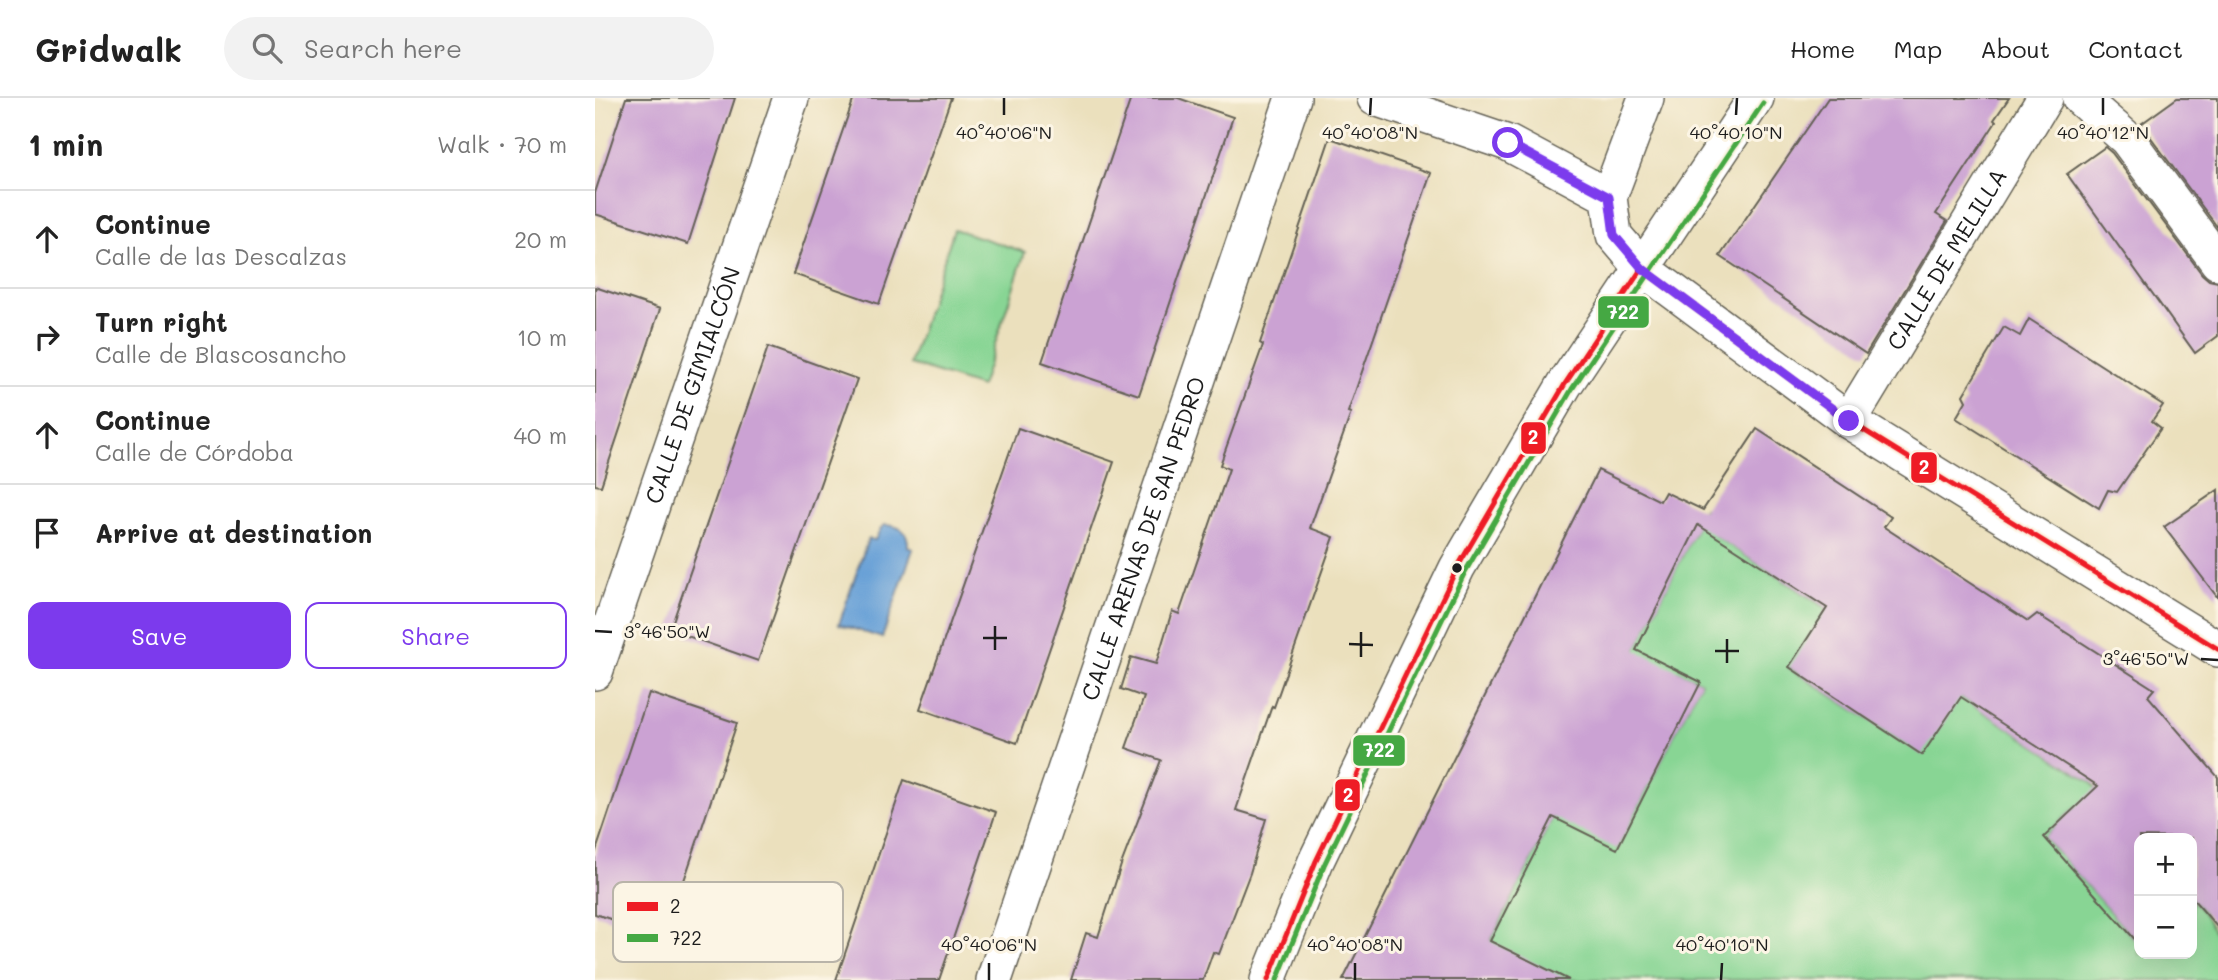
<!DOCTYPE html>
<html lang="en">
<head>
<meta charset="utf-8">
<style>
  body { margin:0; font-family:Mali,sans-serif; background:#f2f2f2; color:#222 }
  .controls { position:absolute; right:21px; bottom:21px; display:grid; overflow:hidden; border-radius:14px; box-shadow:0 7px 28px #0002 }
  .controls button { width:63px; height:63px; display:grid; place-items:center; padding:0; border:0; border-bottom:2px solid #e0e0e0; background:#fff; color:#222; font:35px sans-serif }
  .stop { position:absolute; width:21px; height:21px; margin:-16px; border:5px solid #7c3aed; border-radius:50%; background:#fff }
  .stop.end { background:#7c3aed; border-color:#fff; box-shadow:0 2px 7px #0008 }
  .list { margin:0; padding:0; list-style:none }
  h2 { display:flex; justify-content:space-between; align-items:center; height:91px; margin:0; padding:0 28px; font-size:30px }
  h2 small { font-size:23px; font-weight:400; color:#767676 }
  .list li { display:grid; grid-template-columns:46px 1fr auto; gap:21px; align-items:center; box-sizing:border-box; height:98px; padding:0 28px; border-top:2px solid #e0e0e0 }
  .list b { display:block; font-size:26px; white-space:nowrap }
  .list p { margin:0; font-size:23px; white-space:nowrap; color:#767676 }
  .list em { font-size:23px; font-style:normal; color:#767676 }
  .actions { display:flex; gap:14px; padding:21px 28px }
  .actions a { flex:1; padding:16px 0; border:2px solid #7c3aed; border-radius:14px; text-align:center; font-size:24px; color:#7c3aed }
  .actions .main { background:#7c3aed; color:#fff }
  .icon { flex:none; width:38px; height:38px; fill:none; stroke:currentColor; stroke-width:2; stroke-linecap:round; stroke-linejoin:round }
  .map { position:relative; flex:none; width:1623px; height:882px; overflow:hidden }
  header { display:flex; align-items:center; gap:42px; box-sizing:border-box; height:98px; padding:0 35px; background:#fff; border-bottom:2px solid #e0e0e0 }
  header strong { font-size:33px }
  nav { display:flex; gap:38px; margin-inline-start:auto; font-size:24px }
  .search { width:490px; height:63px; background:#f2f2f2; display:flex; align-items:center; gap:18px; box-sizing:border-box; padding:0 24px; border-radius:38px; color:#767676; font-size:26px }
  main { display:flex }
  aside { flex:1; background:#fff }
  .map>svg:first-child { display:block }
</style>
</head>
<body>
<header>
<strong>Gridwalk</strong>
<div class="search"><svg class="icon" aria-label="search" viewBox="0 0 24 24"><circle cx="10" cy="10" r="6"/><path d="M15 15l6 6"/></svg>Search here</div>
<nav><a>Home</a><a>Map</a><a>About</a><a>Contact</a></nav>
</header>
<main>
<aside>
<h2>1 min<small>Walk · 70 m</small></h2>
<ul class="list">
<li><svg class="icon" aria-label="ahead" viewBox="0 0 24 24"><path d="M12 20V5M6 11l6-6 6 6"/></svg><div><b>Continue</b><p>Calle de las Descalzas</p></div><em>20 m</em></li>
<li><svg class="icon" aria-label="right" viewBox="0 0 24 24"><path d="M7 20v-9h11M14 6l5 5-5 5"/></svg><div><b>Turn right</b><p>Calle de Blascosancho</p></div><em>10 m</em></li>
<li><svg class="icon" aria-label="ahead" viewBox="0 0 24 24"><path d="M12 20V5M6 11l6-6 6 6"/></svg><div><b>Continue</b><p>Calle de Córdoba</p></div><em>40 m</em></li>
<li><svg class="icon" aria-label="arrive" viewBox="0 0 24 24"><path d="M6 21V4h12l-3 4 3 4H6"/></svg><div><b>Arrive at destination</b></div></li>
</ul>
<div class="actions"><a class="main">Save</a><a>Share</a></div>
</aside>
<div class="map">
<svg width="1623" height="882" viewBox="0 0 1623 882">
  <rect width="100%" height="100%" fill="#fcf5e5"/>
  <filter id="ink" filterUnits="userSpaceOnUse"><feTurbulence type="fractalNoise" baseFrequency=".0143" numOctaves="2"/><feDisplacementMap in="SourceGraphic" scale="14" xChannelSelector="R" yChannelSelector="G"/><feConvolveMatrix kernelMatrix="1 2 1 2 8 2 1 2 1" color-interpolation-filters="sRGB"/></filter>
  <filter id="wash" filterUnits="userSpaceOnUse"><feTurbulence type="fractalNoise" baseFrequency=".00686" numOctaves="4" result="noise"/><feDisplacementMap in="SourceGraphic" scale="28" xChannelSelector="R" yChannelSelector="G"/><feGaussianBlur stdDeviation="1.57" result="paint"/><feColorMatrix in="noise" values="0 0 0 0 0 0 0 0 0 0 0 0 0 0 0 0 0 1.4 0 .05"/><feComposite in="paint" operator="in"/></filter>
  <g filter="url(#wash)">
    <rect width="100%" height="100%" fill="#ebe0bd"/>
    <!-- green -->
    <g fill="#88d594" stroke="#527858" stroke-width="2">
      <path d="M359 131 430 154 386 289 315 266Z"/>
      <path d="M1109 410 1127 421 1119 437 1255 526 1194 570 1327 656 1343 584 1496 684 1519 712 1480 710 1449 739 1544 846V856H1597V800C1623 833 1623 840 1623 882H951L878 878 977 681 1022 750 1106 584 1083 573 1022 589 1105 423Z"/>
    </g>
    <!-- water -->
    <path fill="#68a0d7" stroke="#425e7a" stroke-width="2" d="M290 427C304 428 314 432 313 449L318 451 287 540 244 526 273 441 280 442 286 430Z"/>
    <g id="blocks">
      <!-- building -->
      <g fill="#cba2d3">
        <path d="M31 0H140L93 146 0 116V95Z"/>
        <path d="M259 0H356L284 206 198 176Z"/>
        <path d="M536 0H583L638 19 544 297 447 264Z"/>
        <path d="M1233 0H1414L1399 22 1401 24 1341 116 1352 123 1271 256 1125 158Z"/>
        <path d="M1582 0H1623V130L1546 26Z"/>
        <path d="M735 40 836 75 753 314 756 315 715 430 739 439 679 609 677 608 641 712 671 721 655 775 624 856 618 854 608 882H476L491 835 503 839 527 764 566 662 531 650 549 599 526 591 536 559 561 566 577 513 584 516 634 371 625 367 668 247 665 245Z"/>
        <path d="M1510 49 1517 55 1607 176 1614 182 1623 184V238L1600 255 1472 76Z"/>
        <path d="M0 189 65 211 6 388 0 387Z"/>
        <path d="M1434 221 1568 307 1557 323 1566 330 1522 394 1513 392 1504 410 1361 320 1371 303 1368 297 1409 229 1425 238Z"/>
        <path d="M173 249 262 281 163 563 75 532Z"/>
        <path d="M423 330 519 364 422 645 325 611Z"/>
        <path d="M1162 331 1296 419 1289 429 1433 523 1442 516 1559 591 1553 598 1623 679V830L1597 800V740L1544 739V846L1449 739 1503 688 1366 599 1327 657 1194 569 1232 510 1103 427 1041 552 1106 584 1022 751 958 719 895 843 974 882H748L1003 372 1065 403 1070 394 1108 412Z"/>
        <path d="M1623 392V500L1569 429Z"/>
        <path d="M54 595 142 625 70 839 0 816V756Z"/>
        <path d="M309 682 401 714 344 882H241Z"/>
      </g>
    </g>
  </g>
  <g filter="url(#ink)">
    <use href="#blocks" fill-opacity="0" stroke="#646154" stroke-width="2"/>
    <g fill="none" stroke-linecap="round" stroke-linejoin="round">
      <defs>
        <g id="street">
          <path d="M780 0 913 45 1014 99"/>
          <path d="M1051 0 1014 99 1019 137 1047 170 1254 323 1623 551"/>
          <path d="M1485 0 1532 41 1623 164"/>
          <path id="s1" d="M1254 323 1450 0"/>
          <path id="s2" d="M0 574 196 0"/>
          <path id="s3" d="M399 882 698 0"/>
          <path d="M673 882 721 763 862 470 970 286 1161 0"/>
        </g>
      </defs>
      <!-- street casing -->
      <use href="#street" stroke="#646154" stroke-width="38"/>
      <!-- street -->
      <use href="#street" stroke="#fff" stroke-width="35"/>
      <defs>
        <g id="bus-1">
          <path d="M1047 170 1254 323 1623 551"/>
          <path d="M673 882 721 763 862 470 970 286 1047 170"/>
        </g>
        <path id="bus-2" d="M682 882 729 767 870 474 977 291 1168 5"/>
      </defs>
      <!-- bus-1 casing -->
      <use href="#bus-1" stroke="#fcf5e5" stroke-width="10"/>
      <!-- bus-2 casing -->
      <use href="#bus-2" stroke="#fcf5e5" stroke-width="10"/>
      <!-- bus-1 -->
      <use href="#bus-1" stroke="#ee1c25" stroke-width="5"/>
      <!-- bus-2 -->
      <use href="#bus-2" stroke="#45a843" stroke-width="5"/>
    </g>
  </g>
  <g fill="none" stroke-linecap="round" stroke-linejoin="round" filter="url(#ink)">
    <!-- route -->
    <path stroke="#7c3aed" stroke-width="9" d="M913 45 1014 99 1019 137 1047 170 1254 323"/>
  </g>
  <!-- ticks -->
  <path fill="none" stroke="#1c1c1c" stroke-width="2.5" d="M409 17V0M775 17 776 0M1141 17 1142 0M1508 17V0M0 533 17 534M388 540H412M754 546 778 547M400 552V528M1120 553H1144M766 559V534M1606 561 1623 562M1132 565V541M394 882V865M760 882V865M1126 882 1127 865"/>
  <!-- markers -->
  <circle fill="#1c1c1c" stroke="#fcf5e5" stroke-width="2.5" cx="862" cy="470" r="6"/>
  <g text-anchor="middle" stroke-width="6" stroke-linejoin="round" paint-order="stroke">
    <!-- street labels -->
    <g font-size="23" fill="#1c1c1c" stroke="#fcf5e5">
      <text dy="8" stroke="none"><textPath href="#s1" startOffset="189">CALLE DE MELILLA</textPath></text>
      <text dy="8" stroke="none"><textPath href="#s2" startOffset="303">CALLE DE GIMIALCÓN</textPath></text>
      <text dy="8" stroke="none"><textPath href="#s3" startOffset="466">CALLE ARENAS DE SAN PEDRO</textPath></text>
    </g>
  </g>
  <!-- legend -->
  <rect x="18" y="784" width="230" height="80" rx="10" fill="#fcf5e5" stroke="#b9b4a9" stroke-width="2"/>
  <rect x="32" y="804" width="31" height="9" fill="#ee1c25"/>
  <rect x="32" y="836" width="31" height="8" fill="#45a843"/>
  <g font-size="19" fill="#1c1c1c">
    <text x="75" y="815">2</text>
    <text x="75" y="847">722</text>
  </g>
  <g font-size="18" text-anchor="middle" fill="#1c1c1c" stroke="#fcf5e5" stroke-width="6" stroke-linejoin="round" paint-order="stroke">
    <text x="409" y="41">40°40'06"N</text>
    <text x="775" y="41">40°40'08"N</text>
    <text x="1141" y="41">40°40'10"N</text>
    <text x="1508" y="41">40°40'12"N</text>
    <text x="72" y="540">3°46'50"W</text>
    <text x="1551" y="567">3°46'50"W</text>
    <text x="394" y="853">40°40'06"N</text>
    <text x="760" y="853">40°40'08"N</text>
    <text x="1127" y="853">40°40'10"N</text>
  </g>
  <g stroke="#fcf5e5" stroke-width="2.5">
    <rect x="1002" y="197" width="53" height="34" rx="7" fill="#45a843"/>
    <rect x="925" y="323" width="27" height="34" rx="7" fill="#ee1c25"/>
    <rect x="1315" y="353" width="28" height="33" rx="7" fill="#ee1c25"/>
    <rect x="757" y="636" width="54" height="33" rx="7" fill="#45a843"/>
    <rect x="739" y="680" width="27" height="34" rx="7" fill="#ee1c25"/>
  </g>
  <g font-size="19" text-anchor="middle" font-weight="bold" fill="#fff">
    <text x="1028" y="221">722</text>
    <text x="938" y="346">2</text>
    <text x="1329" y="376">2</text>
    <text x="784" y="659">722</text>
    <text x="753" y="704">2</text>
  </g>
</svg>
<div class="controls">
<button>+</button>
<button>−</button>
</div>
<div class="stop" style="left:913px;top:45px"></div>
<div class="stop end" style="left:1254px;top:323px"></div>
</div>
</main>
</body>
</html>
